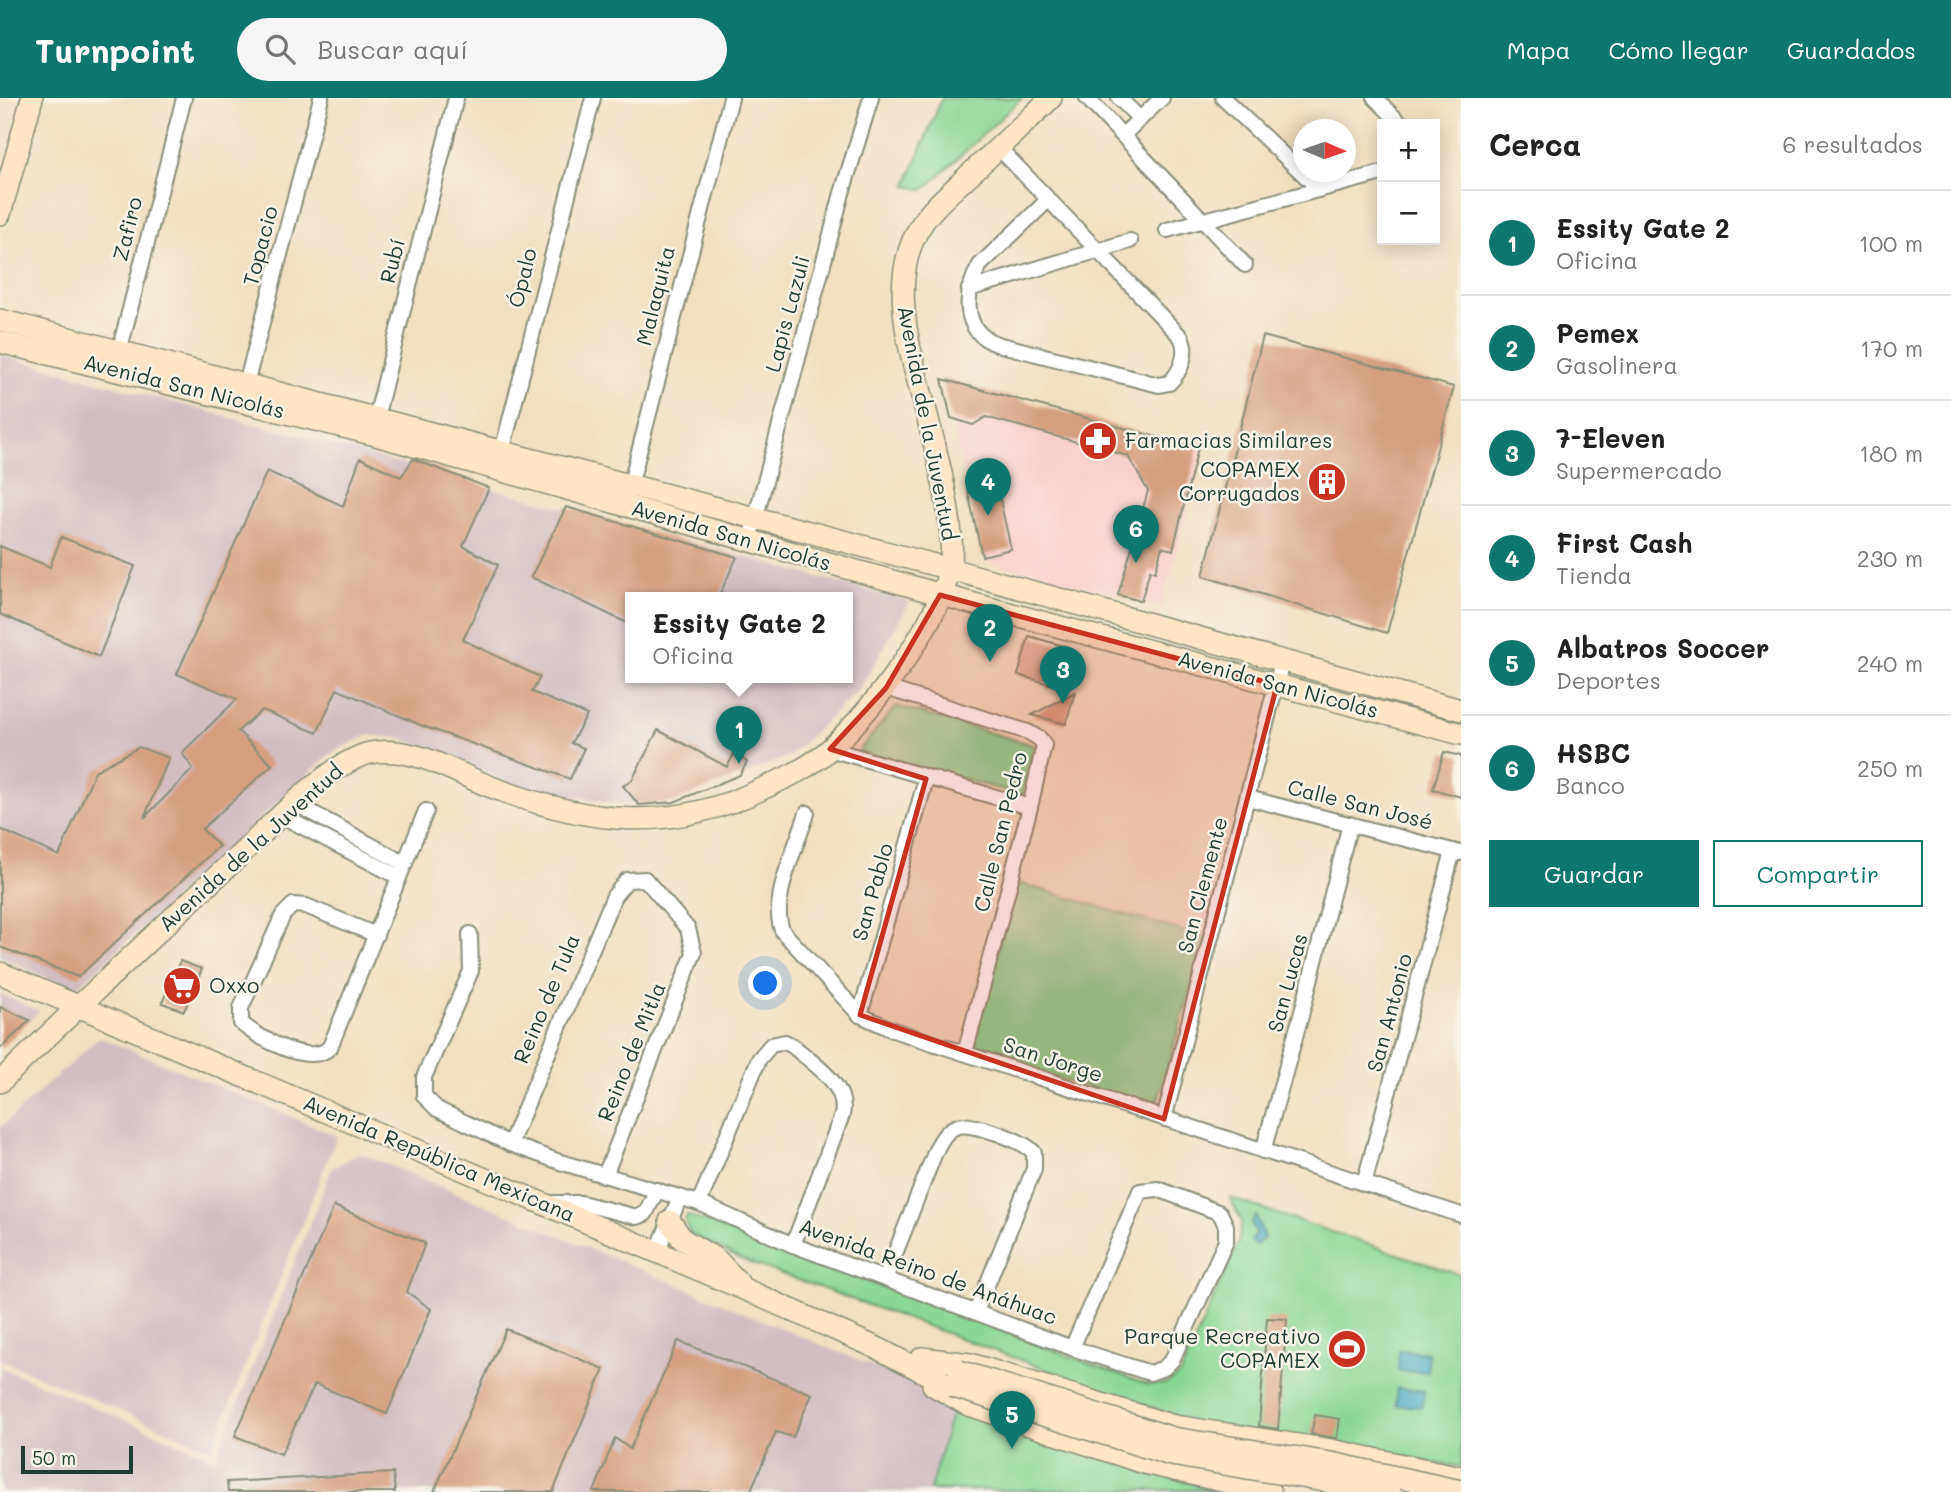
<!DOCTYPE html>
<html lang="es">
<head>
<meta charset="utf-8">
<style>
  body { margin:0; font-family:Mali,sans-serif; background:#f6f6f6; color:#222 }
  .controls { position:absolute; right:21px; top:21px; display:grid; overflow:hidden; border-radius:0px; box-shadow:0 4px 18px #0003 }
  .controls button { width:63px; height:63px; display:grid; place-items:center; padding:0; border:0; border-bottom:2px solid #e0e0e0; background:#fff; color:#222; font:35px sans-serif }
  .compass { position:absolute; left:1293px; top:21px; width:63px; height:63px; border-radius:50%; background:#fff; box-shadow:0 4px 18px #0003; rotate:92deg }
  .scale { position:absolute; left:21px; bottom:18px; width:112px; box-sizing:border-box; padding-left:7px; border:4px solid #1f3d34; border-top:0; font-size:19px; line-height:24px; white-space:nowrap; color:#1f3d34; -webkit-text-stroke:5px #f7f3e8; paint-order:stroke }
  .you { position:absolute; left:766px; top:886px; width:24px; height:24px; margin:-18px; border:5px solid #fff; border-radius:50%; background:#1a73e8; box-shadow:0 0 0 10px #1a73e833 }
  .badge { display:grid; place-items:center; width:46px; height:46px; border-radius:50%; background:#0f766e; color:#fff; font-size:23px; font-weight:700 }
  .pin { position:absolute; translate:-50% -58px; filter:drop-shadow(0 2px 4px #0008) }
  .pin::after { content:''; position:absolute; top:37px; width:24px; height:21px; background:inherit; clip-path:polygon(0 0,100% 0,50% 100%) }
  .popup { position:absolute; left:625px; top:494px; width:228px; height:91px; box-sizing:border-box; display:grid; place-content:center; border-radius:0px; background:#fff; filter:drop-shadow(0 2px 5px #0005); font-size:23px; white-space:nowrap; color:#767676 }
  .popup b { font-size:26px; color:#222 }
  .popup::after { content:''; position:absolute; left:50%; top:100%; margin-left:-14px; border:14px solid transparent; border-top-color:#fff }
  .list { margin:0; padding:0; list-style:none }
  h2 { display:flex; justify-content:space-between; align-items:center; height:91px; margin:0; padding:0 28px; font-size:30px }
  h2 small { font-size:23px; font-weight:400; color:#767676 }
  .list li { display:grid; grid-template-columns:46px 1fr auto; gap:21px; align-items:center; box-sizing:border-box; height:105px; padding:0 28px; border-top:2px solid #e0e0e0 }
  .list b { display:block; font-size:26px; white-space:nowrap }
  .list p { margin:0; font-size:23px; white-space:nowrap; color:#767676 }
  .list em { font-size:23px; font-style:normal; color:#767676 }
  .actions { display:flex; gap:14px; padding:21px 28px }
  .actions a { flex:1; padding:16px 0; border:2px solid #0f766e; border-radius:0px; text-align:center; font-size:24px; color:#0f766e }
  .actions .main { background:#0f766e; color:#fff }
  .icon { flex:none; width:38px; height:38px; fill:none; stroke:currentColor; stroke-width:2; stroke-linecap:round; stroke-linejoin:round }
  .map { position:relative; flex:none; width:1461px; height:1394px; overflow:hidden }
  header { display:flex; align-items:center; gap:42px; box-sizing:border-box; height:98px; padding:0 35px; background:#0f766e; color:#fff }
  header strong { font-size:33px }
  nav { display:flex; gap:38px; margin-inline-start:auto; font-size:24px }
  .search { width:490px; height:63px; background:#f6f6f6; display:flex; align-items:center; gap:18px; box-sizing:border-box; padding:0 24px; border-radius:38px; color:#767676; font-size:26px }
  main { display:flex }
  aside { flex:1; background:#fff }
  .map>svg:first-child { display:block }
</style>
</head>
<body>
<header>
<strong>Turnpoint</strong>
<div class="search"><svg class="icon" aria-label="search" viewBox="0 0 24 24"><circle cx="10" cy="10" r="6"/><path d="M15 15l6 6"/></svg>Buscar aquí</div>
<nav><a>Mapa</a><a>Cómo llegar</a><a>Guardados</a></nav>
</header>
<main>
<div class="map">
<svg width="1461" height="1394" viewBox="0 0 1461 1394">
  <rect width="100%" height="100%" fill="#f7f3e8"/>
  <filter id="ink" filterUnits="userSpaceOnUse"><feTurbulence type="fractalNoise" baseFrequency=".0143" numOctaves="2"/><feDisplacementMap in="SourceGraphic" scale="14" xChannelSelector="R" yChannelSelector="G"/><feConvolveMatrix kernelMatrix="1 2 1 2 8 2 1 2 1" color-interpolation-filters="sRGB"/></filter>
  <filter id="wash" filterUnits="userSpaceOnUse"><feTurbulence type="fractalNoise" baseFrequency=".00686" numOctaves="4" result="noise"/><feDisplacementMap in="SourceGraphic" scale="28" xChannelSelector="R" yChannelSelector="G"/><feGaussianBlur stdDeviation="1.57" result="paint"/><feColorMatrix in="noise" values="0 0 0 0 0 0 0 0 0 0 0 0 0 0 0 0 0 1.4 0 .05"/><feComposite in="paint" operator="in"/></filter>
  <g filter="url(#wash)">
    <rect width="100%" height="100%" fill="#f1dfc1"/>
    <!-- built -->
    <path fill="#f7d0cb" d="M942 281 1204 352 1162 509 988 464 982 458Z"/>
    <!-- industrial -->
    <g fill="#d2bec2" fill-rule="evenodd">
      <path d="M0 257 910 504 859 592 789 658 674 704 639 707 530 693 404 641 368 637 330 656 74 892 0 859ZM630 500H848V580H630Z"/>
      <path d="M0 896 39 913 0 951Z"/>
      <path d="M99 939 337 1038 212 1351 0 1262V1030Z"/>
      <path d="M360 1055 973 1310 1240 1394H0V1269L216 1361 332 1070Z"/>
    </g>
    <!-- green -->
    <g fill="#89d796" stroke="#548a65" stroke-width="2">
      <path d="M942 0H1022L924 92 906 88Z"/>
      <path d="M896 608 1034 647 1023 697 858 654Z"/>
      <path d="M1015 784 1206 840 1155 1011 972 953Z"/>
      <path d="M1230 1100 1461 1177V1369L1204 1328 740 1161 691 1136 685 1124 687 1117 1148 1287 1166 1286 1180 1276 1238 1145 1242 1124Z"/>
      <path d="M953 1309 1212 1392H930Z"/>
    </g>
    <!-- water -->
    <g fill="#42abc1" stroke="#30747a" stroke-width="2">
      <path d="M1256 1118 1264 1140 1256 1147 1251 1143 1256 1134 1251 1125Z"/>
      <path d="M1399 1252 1428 1255V1274L1398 1273Z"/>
      <path d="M1397 1290 1424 1293 1422 1309 1396 1307Z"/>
    </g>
    <g id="blocks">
      <!-- building -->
      <g fill="#d59e7f">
        <path d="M1263 238 1454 289 1387 535 1203 478Z"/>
        <path d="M942 281 1198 350 1173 452 1162 449 1155 474 1150 472 1141 503 1118 497 1148 393 1128 358 986 319 973 327 951 320Z"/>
        <path d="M360 360 401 379 413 361 489 390 463 448 498 467 463 542 540 579 532 594 587 617 571 645 584 650 570 681 423 628 337 591 317 635 262 612 238 633 272 667 202 731 219 748 78 879 0 849V731L59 758 95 673 139 649 169 660 144 720 193 671 182 655 237 601 177 576 267 373 343 408Z"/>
        <path d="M995 379 1011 451 982 458 966 385Z"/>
        <path d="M566 409 737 459 718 500H631V527L531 479Z"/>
        <path d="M61 439 135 468 99 559 0 516V448L50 469Z"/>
        <path d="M1029 538 1067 549 1056 588 1018 577Z"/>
        <path d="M1075 594 1066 626 1032 617Z"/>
        <path d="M658 632 727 669 734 656 747 664 740 677 674 704 639 707 623 688 632 682Z"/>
        <path d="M1444 654 1461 658V699L1433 691Z"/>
        <path d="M180 863 202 871 184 913 162 905Z"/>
        <path d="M0 909 30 922 0 951Z"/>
        <path d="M334 1108 425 1145 407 1194 431 1211 387 1316 315 1286 281 1356 235 1338Z"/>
        <path d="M1267 1220 1287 1221 1278 1331 1259 1328Z"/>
        <path d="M506 1231 604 1271 553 1394H434Z"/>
        <path d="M678 1243 812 1296 793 1339 776 1334 750 1394H594L615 1340 630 1351Z"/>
        <path d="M1315 1317 1340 1321 1337 1340 1311 1336Z"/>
        <path d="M393 1375 395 1394H228L227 1384Z"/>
      </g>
    </g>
  </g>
  <g filter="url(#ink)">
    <use href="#blocks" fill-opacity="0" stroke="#888e7a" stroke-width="2"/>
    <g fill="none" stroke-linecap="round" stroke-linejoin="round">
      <defs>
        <g id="street">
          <path d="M1087 0 1245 167"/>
          <path d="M1119 0 1140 21"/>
          <path d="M1223 0 1319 91"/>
          <path d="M1375 0 1401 26"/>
          <path d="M1123 37 1162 0"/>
          <path d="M998 49 1181 239C1189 254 1181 274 1169 285L1159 287 997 246C961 234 964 194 980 167L1047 103"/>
          <path d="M1167 132 1382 75"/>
          <path d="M969 191 1130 143"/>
          <path d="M117 262 184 0"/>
          <path d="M244 294 321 0"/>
          <path d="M374 328 456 0"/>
          <path d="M500 361 593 0"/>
          <path d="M628 396 731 0"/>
          <path d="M753 429 842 95 871 0"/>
          <path d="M886 590 1028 634 1040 641 1044 647 1030 709 965 955"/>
          <path d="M830 651 1030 709"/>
          <path d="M1248 700 1460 755"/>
          <path d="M296 706 405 766"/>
          <path d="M807 715C798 746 768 804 783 834L860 917 893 932 1461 1117"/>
          <path d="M282 718 399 779"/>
          <path d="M470 836 471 873 424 979V998L437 1011 510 1046 560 1064 699 1105 793 1147 1072 1250 1150 1275 1164 1270 1172 1262 1226 1143V1128L1220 1115 1158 1091 1140 1093 1072 1250"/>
          <path d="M376 837 306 808 293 807 283 817 241 910V925C259 941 311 969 330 949L426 713"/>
          <path d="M860 917 926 681"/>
          <path d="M1164 1021 1282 564"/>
          <path d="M510 1046 614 798 627 782 645 781 688 831 694 855 605 1077"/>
          <path d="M1263 1053 1302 914 1350 726"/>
          <path d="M1364 1086 1453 753"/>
          <path d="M547 1105H581L637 1119 645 1116 657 1092"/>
          <path d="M699 1105 759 961 771 947 785 944 793 948C813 966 849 987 842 1017L793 1147"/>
          <path d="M657 1154 680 1099"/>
          <path d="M885 1181 936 1052C940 1043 947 1031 958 1028 972 1024 1026 1043 1034 1055V1071L976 1214"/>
        </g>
        <g id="secondary">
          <path d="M0 116 32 0"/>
          <path d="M0 222 950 471 1461 612"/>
          <path d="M0 244 372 336 967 504 1461 636"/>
          <path d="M0 875 744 1191 877 1250 951 1288"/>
          <path d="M0 984C75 911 151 840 228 768 262 737 327 665 370 655 413 646 456 676 494 690 590 726 670 736 764 690 788 679 812 668 831 650 873 611 939 525 950 469 959 424 925 312 913 264 903 223 896 175 916 136 928 112 950 95 968 78 996 52 1024 26 1051 0"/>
          <path d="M670 1123 682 1141 716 1161 738 1184"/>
          <path d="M922 1260 970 1266 1174 1328 1331 1352 1461 1379"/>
          <path d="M933 1287 966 1306 1144 1365 1270 1394"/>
        </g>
      </defs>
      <!-- street casing -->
      <use href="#street" stroke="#888e7a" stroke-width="18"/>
      <!-- secondary casing -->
      <use href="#secondary" stroke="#888e7a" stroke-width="24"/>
      <!-- street -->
      <use href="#street" stroke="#fff" stroke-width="14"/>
      <!-- secondary -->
      <use href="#secondary" stroke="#fde5c5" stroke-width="21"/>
      <defs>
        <g id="secondary-bridge">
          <path d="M959 1273 1173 1340 1331 1365 1461 1393"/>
          <path d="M951 1288 1171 1357 1389 1394"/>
        </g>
      </defs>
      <!-- secondary-bridge casing -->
      <use href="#secondary-bridge" stroke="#888e7a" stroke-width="24" stroke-linecap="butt"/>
      <!-- secondary-bridge -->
      <use href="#secondary-bridge" stroke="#fde5c5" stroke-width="21"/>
    </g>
  </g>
  <!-- marked area -->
  <path fill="#c8321e" fill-opacity="0.2" stroke="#c8321e" stroke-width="5" stroke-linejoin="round" d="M940 497 1277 587 1164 1021 860 917 926 681 830 651 886 590Z"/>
  <!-- icons -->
  <defs>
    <symbol id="pharmacy-disc" viewBox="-11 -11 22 22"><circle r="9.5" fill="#c8321e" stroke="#f7f3e8"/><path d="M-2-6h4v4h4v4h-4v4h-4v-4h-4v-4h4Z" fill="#fff"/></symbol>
    <symbol id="building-disc" viewBox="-11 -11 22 22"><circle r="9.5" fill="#c8321e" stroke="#f7f3e8"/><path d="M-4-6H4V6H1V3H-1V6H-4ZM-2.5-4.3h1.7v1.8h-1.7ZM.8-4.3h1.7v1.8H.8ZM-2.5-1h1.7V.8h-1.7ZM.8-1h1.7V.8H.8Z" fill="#fff"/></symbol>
    <symbol id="supermarket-disc" viewBox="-11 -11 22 22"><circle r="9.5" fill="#c8321e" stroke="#f7f3e8"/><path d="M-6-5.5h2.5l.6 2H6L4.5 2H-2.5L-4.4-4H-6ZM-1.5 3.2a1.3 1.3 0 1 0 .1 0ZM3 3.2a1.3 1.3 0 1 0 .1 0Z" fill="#fff"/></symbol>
    <symbol id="stadium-disc" viewBox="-11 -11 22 22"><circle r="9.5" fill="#c8321e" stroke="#f7f3e8"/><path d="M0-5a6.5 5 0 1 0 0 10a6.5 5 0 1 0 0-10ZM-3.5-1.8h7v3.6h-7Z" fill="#fff"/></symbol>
  </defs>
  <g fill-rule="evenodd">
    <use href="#pharmacy-disc" x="1076" y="321" width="44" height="44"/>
    <use href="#building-disc" x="1305" y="362" width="44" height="44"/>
    <use href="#supermarket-disc" x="160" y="866" width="44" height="44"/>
    <use href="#stadium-disc" x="1325" y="1229" width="44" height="44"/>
  </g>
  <g text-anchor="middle" stroke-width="5" stroke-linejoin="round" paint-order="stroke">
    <!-- street labels -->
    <g font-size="21" fill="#1f3d34" stroke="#f7f3e8">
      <text transform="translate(128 131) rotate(-76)" y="7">Zafiro</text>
      <text transform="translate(261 148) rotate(-75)" y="7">Topacio</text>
      <text transform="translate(393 163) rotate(-76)" y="7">Rubí</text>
      <text transform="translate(523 180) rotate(-76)" y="7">Ópalo</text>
      <text transform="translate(656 198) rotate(-76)" y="7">Malaquita</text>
      <text transform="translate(788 216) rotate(-75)" y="7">Lapis Lazuli</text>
      <text transform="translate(184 289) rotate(14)" y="7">Avenida San Nicolás</text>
      <text transform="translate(927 325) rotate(79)" y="7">Avenida de la Juventud</text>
      <text transform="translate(731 438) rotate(16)" y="7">Avenida San Nicolás</text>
      <text transform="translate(1278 587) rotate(15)" y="7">Avenida San Nicolás</text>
      <text transform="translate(1360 707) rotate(14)" y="7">Calle San José</text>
      <text transform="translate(1001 734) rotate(-76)" y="7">Calle San Pedro</text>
      <text transform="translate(251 750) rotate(-42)" y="7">Avenida de la Juventud</text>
      <text transform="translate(1203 787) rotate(-75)" y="7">San Clemente</text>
      <text transform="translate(873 794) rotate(-74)" y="7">San Pablo</text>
      <text transform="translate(1288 885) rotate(-75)" y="7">San Lucas</text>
      <text transform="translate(547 901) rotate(-67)" y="7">Reino de Tula</text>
      <text transform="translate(1390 915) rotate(-75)" y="7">San Antonio</text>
      <text transform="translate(632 954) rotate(-68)" y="7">Reino de Mitla</text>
      <text transform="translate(1053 962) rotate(18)" y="7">San Jorge</text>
      <text transform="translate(439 1061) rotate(23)" y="7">Avenida República Mexicana</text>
      <text transform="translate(928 1174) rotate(20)" y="7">Avenida Reino de Anáhuac</text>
    </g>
    <!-- poi labels -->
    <g font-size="21" fill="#1f3d34" stroke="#f7f3e8" text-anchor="start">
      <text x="1125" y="350">Farmacias Similares</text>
      <text x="1300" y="379" text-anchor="end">COPAMEX<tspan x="1300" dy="24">Corrugados</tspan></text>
      <text x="209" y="895">Oxxo</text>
      <text x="1320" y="1246" text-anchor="end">Parque Recreativo<tspan x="1320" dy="24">COPAMEX</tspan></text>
    </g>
  </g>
</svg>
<div class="controls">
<button>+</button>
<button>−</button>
</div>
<svg class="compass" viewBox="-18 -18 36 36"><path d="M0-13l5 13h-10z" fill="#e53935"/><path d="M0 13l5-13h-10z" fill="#767676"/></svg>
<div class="scale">50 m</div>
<div class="you"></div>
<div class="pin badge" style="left:739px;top:666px">1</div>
<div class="popup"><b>Essity Gate 2</b>Oficina</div>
<div class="pin badge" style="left:990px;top:564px">2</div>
<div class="pin badge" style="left:1063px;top:606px">3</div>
<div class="pin badge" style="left:988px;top:418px">4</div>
<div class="pin badge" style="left:1012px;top:1351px">5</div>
<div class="pin badge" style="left:1136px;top:465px">6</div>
</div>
<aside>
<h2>Cerca<small>6 resultados</small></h2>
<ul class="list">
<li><span class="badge">1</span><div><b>Essity Gate 2</b><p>Oficina</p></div><em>100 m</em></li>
<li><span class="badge">2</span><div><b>Pemex</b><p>Gasolinera</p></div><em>170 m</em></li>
<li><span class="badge">3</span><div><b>7-Eleven</b><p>Supermercado</p></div><em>180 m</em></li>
<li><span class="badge">4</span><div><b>First Cash</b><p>Tienda</p></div><em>230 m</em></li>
<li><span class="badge">5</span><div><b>Albatros Soccer</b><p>Deportes</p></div><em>240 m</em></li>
<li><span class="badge">6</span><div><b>HSBC</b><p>Banco</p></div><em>250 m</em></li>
</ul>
<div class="actions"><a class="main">Guardar</a><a>Compartir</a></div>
</aside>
</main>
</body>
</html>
